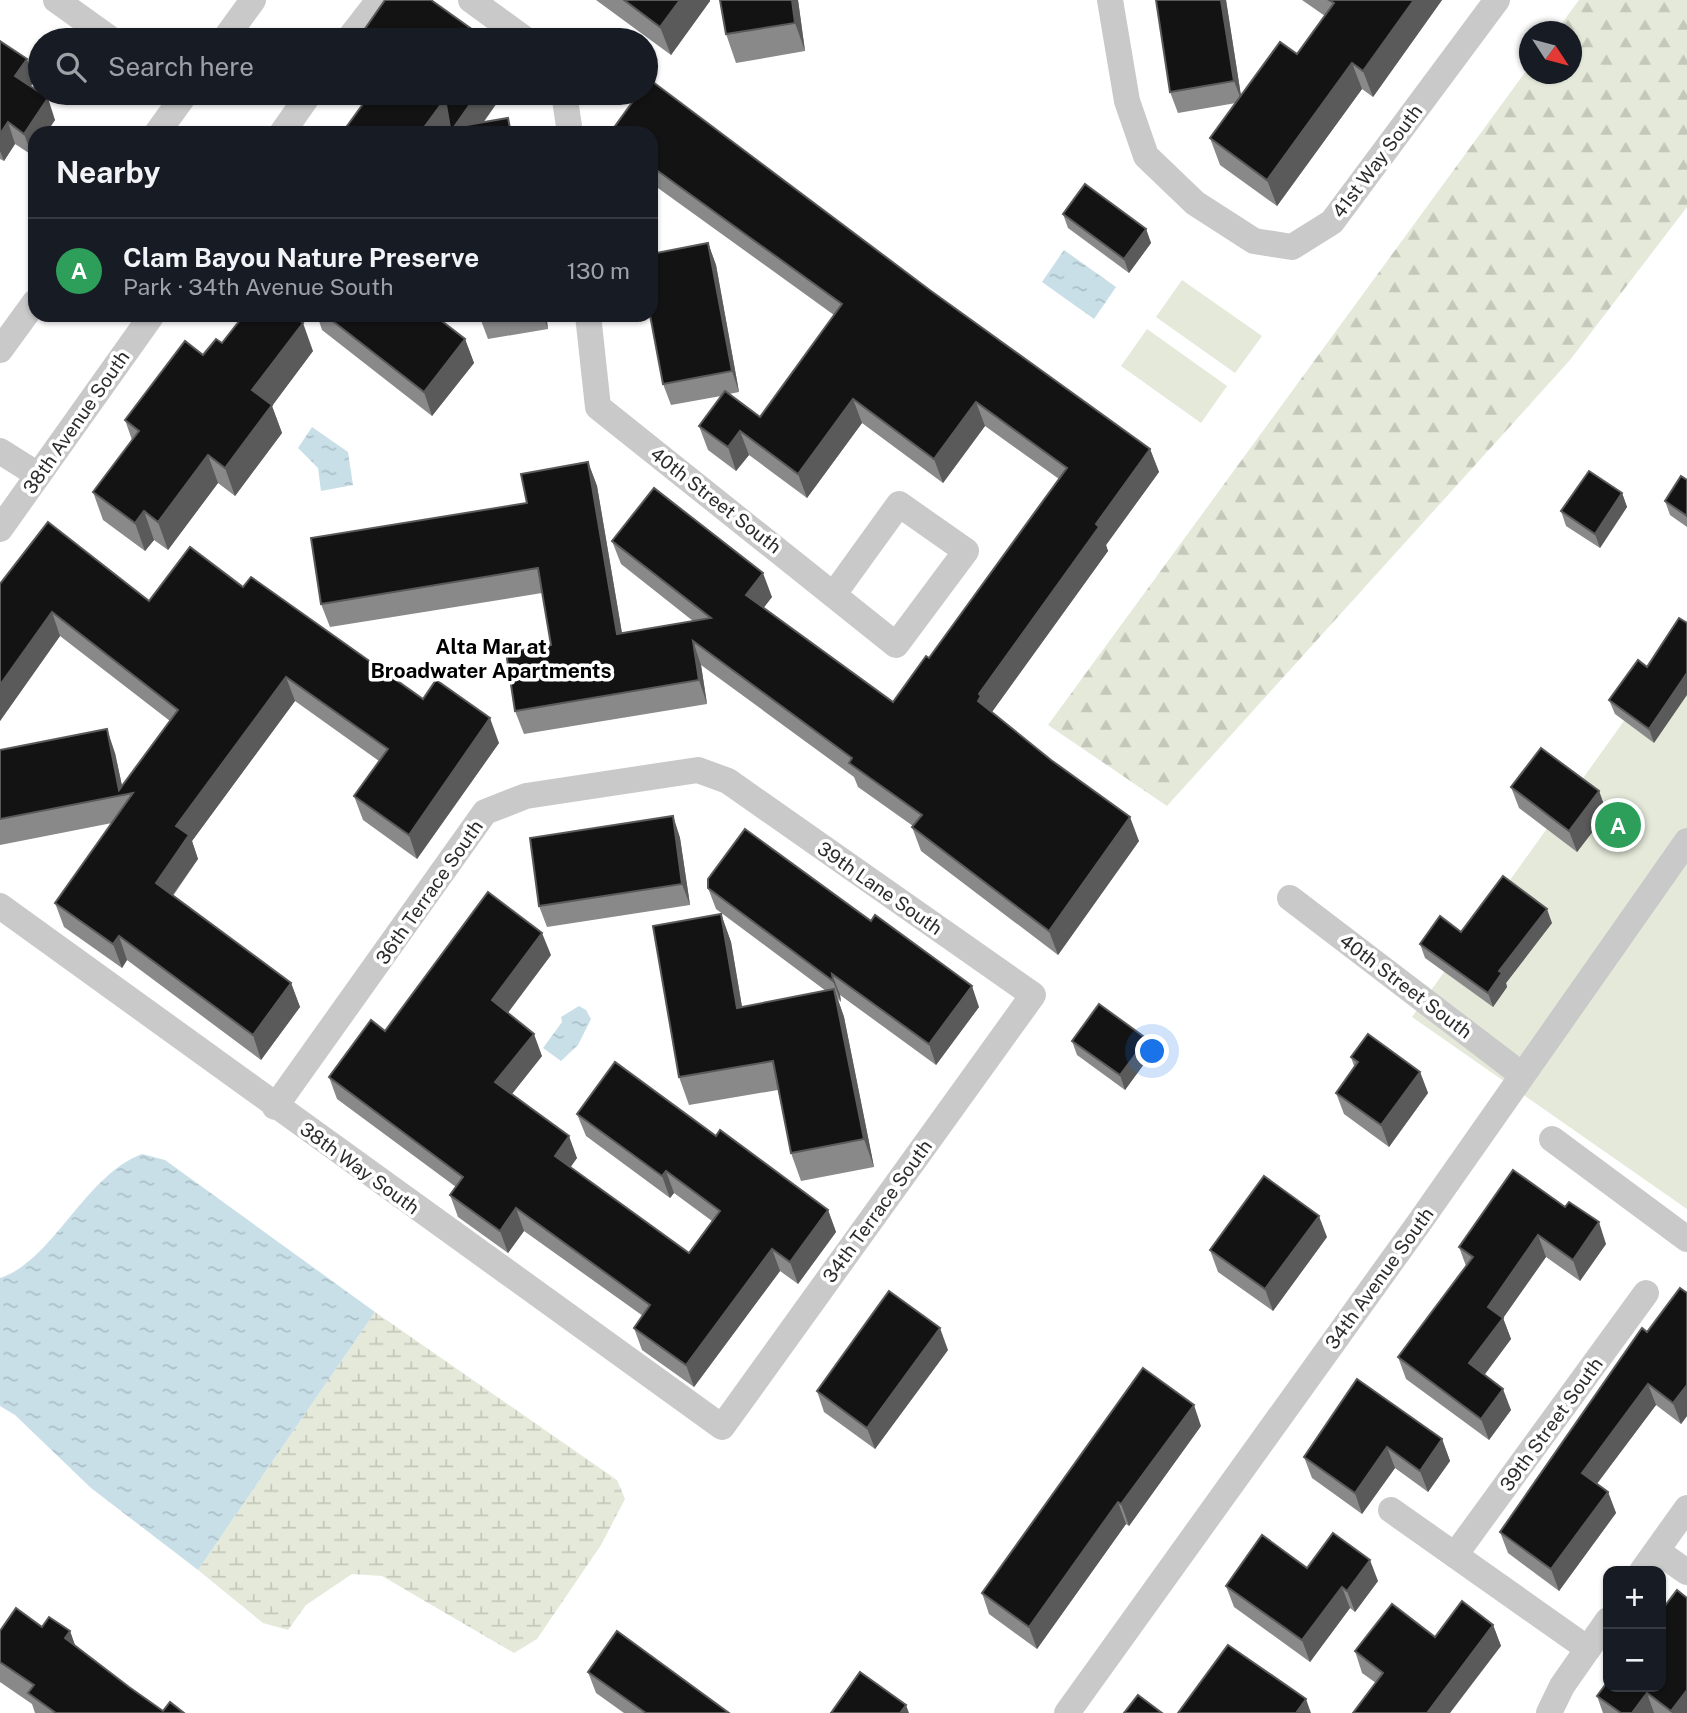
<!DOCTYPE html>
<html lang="en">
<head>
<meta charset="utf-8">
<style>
  body { margin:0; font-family:"Public Sans",sans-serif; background:#242831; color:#f1f3f6 }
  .controls { position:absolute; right:21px; bottom:21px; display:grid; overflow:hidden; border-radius:14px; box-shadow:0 2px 5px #0004 }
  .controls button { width:63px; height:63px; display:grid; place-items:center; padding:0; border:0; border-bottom:2px solid #363941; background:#171b24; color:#f1f3f6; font:35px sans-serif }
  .compass { position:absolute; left:1519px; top:21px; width:63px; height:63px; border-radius:50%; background:#171b24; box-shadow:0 2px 5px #0004; rotate:126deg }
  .you { position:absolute; left:1153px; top:1052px; width:24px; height:24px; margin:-18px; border:5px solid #fff; border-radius:50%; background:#1a73e8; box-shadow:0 0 0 10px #1a73e833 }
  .badge { display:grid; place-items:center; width:46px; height:46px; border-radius:50%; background:#d73a59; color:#fff; font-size:23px; font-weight:700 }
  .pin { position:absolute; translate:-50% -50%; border:4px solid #fff; box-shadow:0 2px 7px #0006 }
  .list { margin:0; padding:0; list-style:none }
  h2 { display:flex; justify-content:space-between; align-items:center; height:91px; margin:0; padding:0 28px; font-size:30px }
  h2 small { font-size:23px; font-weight:400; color:#9ea1a6 }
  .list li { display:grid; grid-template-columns:46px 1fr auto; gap:21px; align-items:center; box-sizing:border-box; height:105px; padding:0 28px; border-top:2px solid #363941 }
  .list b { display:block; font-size:26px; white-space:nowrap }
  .list p { margin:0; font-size:23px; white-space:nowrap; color:#9ea1a6 }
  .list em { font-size:23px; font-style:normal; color:#9ea1a6 }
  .icon { flex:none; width:38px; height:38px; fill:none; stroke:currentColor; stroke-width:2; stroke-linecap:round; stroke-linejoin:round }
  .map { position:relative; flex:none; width:1687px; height:1713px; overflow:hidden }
  .search { position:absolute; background:#171b24; box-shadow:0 2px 5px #0004; left:28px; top:28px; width:630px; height:77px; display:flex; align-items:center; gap:18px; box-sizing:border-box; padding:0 24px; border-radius:38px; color:#9ea1a6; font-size:26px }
  .panel { position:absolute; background:#171b24; box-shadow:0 2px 5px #0004; left:28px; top:126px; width:630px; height:196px; border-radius:21px }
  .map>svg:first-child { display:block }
</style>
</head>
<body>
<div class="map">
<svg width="1687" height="1713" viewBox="0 0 1687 1713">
  <defs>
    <pattern id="forest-firs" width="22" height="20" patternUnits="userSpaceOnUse" patternTransform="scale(1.75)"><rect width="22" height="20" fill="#e4e9da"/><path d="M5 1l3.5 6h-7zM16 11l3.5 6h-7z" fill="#c4c8bb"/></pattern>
    <pattern id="wetland-marsh" width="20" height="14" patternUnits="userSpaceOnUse" patternTransform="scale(1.75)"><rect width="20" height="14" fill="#e4e9da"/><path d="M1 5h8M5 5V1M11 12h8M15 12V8" fill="none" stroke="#c4c8bb"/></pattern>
    <pattern id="water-ripples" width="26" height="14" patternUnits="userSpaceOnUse" patternTransform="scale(1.75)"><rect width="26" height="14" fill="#c8dfe8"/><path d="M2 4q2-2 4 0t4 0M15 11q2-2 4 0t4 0" fill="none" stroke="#acc0c7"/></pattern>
  </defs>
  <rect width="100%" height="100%" fill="#fff"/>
  <!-- forest -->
  <path fill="url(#forest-firs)" d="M1579 0H1687V207L1570 360 1167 806 1048 725 1529 67 1530 74H1572V32L1556 31Z"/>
  <!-- wetland -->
  <path fill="url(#wetland-marsh)" d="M375 1312 617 1480 625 1499 601 1545 537 1639 514 1653 382 1576 352 1574 306 1605 288 1630 263 1623 198 1570Z"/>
  <!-- green -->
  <g fill="#e4e9da">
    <path d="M1182 280 1262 336 1235 373 1156 317Z"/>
    <path d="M1147 329 1227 386 1201 423 1121 366Z"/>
    <path d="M1687 633V1209L1412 1017Z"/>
  </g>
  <!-- water -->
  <g fill="url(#water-ripples)">
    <path d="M1064 250 1116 287 1094 319 1042 282Z"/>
    <path d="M312 427 348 452 353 485 321 491 318 468 298 448Z"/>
    <path d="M579 1006 586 1010 591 1019 578 1045 561 1061 543 1048 562 1022 561 1017Z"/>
    <path d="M142 1154 165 1160 375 1312 198 1570 91 1488 15 1415 0 1406V1278C53 1261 85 1175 142 1154Z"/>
  </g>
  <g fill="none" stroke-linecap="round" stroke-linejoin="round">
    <!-- minor -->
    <g stroke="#c9c9c9" stroke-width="26">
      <path d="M56 0 112 40"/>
      <path d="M471 0 526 40"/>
      <path d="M1110 0 1127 101 1146 156 1195 203 1254 241 1292 247 1332 222 1497 0"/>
      <path d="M224 40 253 0"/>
      <path d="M348 40 379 0"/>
      <path d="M564 93 570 133"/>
      <path d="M157 133 186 93"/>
      <path d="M282 133 310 93"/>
      <path d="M588 315 598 407 896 645 966 551 899 504 834 594"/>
      <path d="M0 350 35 302"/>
      <path d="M0 451 38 475"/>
      <path d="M0 529 152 315"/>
      <path d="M1290 898 1522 1075"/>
      <path d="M0 906 722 1427 1033 995 728 781 698 770 526 796 485 812 275 1107"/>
      <path d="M1552 1139 1687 1239"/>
      <path d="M1391 1510 1588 1649"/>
      <path d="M1657 1551 1687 1572"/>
      <path d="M1455 1555 1646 1293"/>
      <path d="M1642 1571 1687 1508"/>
      <path d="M1067 1713 1419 1223 1687 841"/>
      <path d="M1549 1713 1562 1686 1608 1620"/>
    </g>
  </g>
  <!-- wall -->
  <g fill="#898989">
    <path d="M596 0H710V1L671 55Z"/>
    <path d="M720 0H798L805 51 736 63 726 34Z"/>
    <path d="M1226 0 1241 96 1297 54 1325 16 1302 0H1442L1373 97 1362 89 1277 206 1220 165 1210 138 1236 103 1178 113 1170 92Z"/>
    <path d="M362 33 487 40H364Z"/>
    <path d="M0 41 35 80 30 87 55 120 32 155 15 144 4 161 0 159Z"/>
    <path d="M651 133 931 291 1150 449 1159 472 1106 545 1108 551 992 712 1139 841 1058 955 921 851 912 827 913 826 858 787 854 777 701 665 707 704 524 734 515 711 551 645 542 593 330 627 321 604 527 503 588 462 597 486 622 633 693 621 621 564 612 541 772 597 763 608 893 702 929 658 1059 479 985 426 943 483 862 423 807 498 749 455 736 471 708 450 699 426 721 396 671 405 663 384 708 243 716 265 739 392 729 394 760 417 834 315 651 183Z"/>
    <path d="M1063 214 1146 229 1151 243 1129 273 1068 228Z"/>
    <path d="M317 315H434L465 339 474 363 432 416 322 330Z"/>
    <path d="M479 315H546L548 329 488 339Z"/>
    <path d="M222 343 313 351 272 406 282 433 235 496 218 483 168 550 154 540 145 551 103 520 93 492 132 440 125 420 203 355Z"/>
    <path d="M1687 480V527L1670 515 1665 501Z"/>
    <path d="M1622 493 1627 507 1600 548 1566 526 1561 511Z"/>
    <path d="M0 584 149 601 243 587 423 699 499 743 417 859 363 820 354 796 379 761 295 701 192 841 198 859 173 896 291 983 300 1007 261 1060 127 960 122 968 64 927 55 903 112 823 0 845V750L115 753 122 786 170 721 60 636 0 721Z"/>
    <path d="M1638 660 1654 743 1615 714 1609 700Z"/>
    <path d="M1511 787 1599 791 1607 813 1577 852 1519 808Z"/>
    <path d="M673 816 680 838 690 905 547 927 539 906Z"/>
    <path d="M708 888 979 1007 936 1065 840 995 841 1002 838 999 844 1017 874 1167 801 1181 791 1153 778 1090 689 1105 679 1077 721 914 731 942 742 1007 826 991 716 909Z"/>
    <path d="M1552 923 1506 983 1507 987 1493 1007 1425 958 1420 944 1461 932Z"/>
    <path d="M551 955 508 1013 542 1056 512 1094 577 1158 570 1167 689 1253 712 1221 674 1193 670 1198 586 1136 577 1114 716 1136 828 1210 836 1232 798 1284 780 1271 694 1387 642 1350 634 1328 643 1316 524 1231 508 1253 458 1217 450 1195 456 1187 337 1099 329 1077 385 1031Z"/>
    <path d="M1072 1041 1152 1053 1125 1090 1077 1055Z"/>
    <path d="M1351 1057 1420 1072 1428 1093 1389 1147 1344 1114 1336 1093 1354 1066Z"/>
    <path d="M1513 1170 1606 1244 1580 1281 1546 1257 1503 1318 1511 1339 1484 1375 1511 1410 1489 1440 1406 1379 1398 1357 1466 1266 1459 1247Z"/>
    <path d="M1327 1237 1273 1311 1218 1272 1210 1250Z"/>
    <path d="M1687 1293V1416L1681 1424 1656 1405 1597 1484 1608 1492 1616 1513 1559 1591 1508 1553 1500 1532 1647 1332Z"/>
    <path d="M948 1350 875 1449 824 1412 817 1391Z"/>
    <path d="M1201 1426 1129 1526 1126 1524 1037 1649 989 1614 982 1593Z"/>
    <path d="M1442 1439 1450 1461 1428 1492 1395 1468 1362 1514 1312 1478 1304 1457Z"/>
    <path d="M1307 1568 1378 1581 1355 1612 1350 1608 1310 1662 1234 1607 1226 1586Z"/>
    <path d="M1687 1598V1713H1603L1597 1696Z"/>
    <path d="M1493 1625 1501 1646 1376 1683 1362 1673 1355 1651Z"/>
    <path d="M42 1627 70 1631 75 1646 129 1687 163 1711 184 1713H35L32 1704 0 1682V1631Z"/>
    <path d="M588 1672 729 1713H624L596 1693Z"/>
  </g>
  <!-- shaded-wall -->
  <g fill="#5a5a5a">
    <path d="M680 0H710V1L671 55 660 27Z"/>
    <path d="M792 0H798L805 51 795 23Z"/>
    <path d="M1221 0H1226L1242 102 1234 81Z"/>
    <path d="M1414 0H1442L1373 97 1363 71Z"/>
    <path d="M27 59 35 80 23 98 15 76Z"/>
    <path d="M1352 63 1362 89 1277 206 1267 180Z"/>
    <path d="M478 93H504L476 133 450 132Z"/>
    <path d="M48 98 55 120 46 133H35V150L32 155 24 134Z"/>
    <path d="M445 99 454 123 446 133H420Z"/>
    <path d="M8 122 15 144 4 161 0 151V134Z"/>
    <path d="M1146 229 1151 243 1129 273 1124 259Z"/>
    <path d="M708 243 716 265 739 392 732 371Z"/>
    <path d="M543 315H546L548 329Z"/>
    <path d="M303 323 313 351 272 406 282 433 235 496 225 468 252 390Z"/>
    <path d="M465 339 474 363 432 416 424 392Z"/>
    <path d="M853 399 862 423 807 498 798 474Z"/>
    <path d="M976 402 985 426 943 483 934 459Z"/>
    <path d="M740 431 749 455 736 471 728 447Z"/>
    <path d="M1150 449 1159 472 1106 545 1108 551 989 716 978 701 979 694 1096 524Z"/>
    <path d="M208 455 218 483 168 550 158 522Z"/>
    <path d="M588 462 597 486 626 657 617 634Z"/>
    <path d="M1622 493 1627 507 1600 548 1595 534Z"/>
    <path d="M144 511 154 540 145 551 135 523Z"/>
    <path d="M763 573 772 597 755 619 746 595Z"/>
    <path d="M52 612 60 636 0 721V685Z"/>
    <path d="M693 641 701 665 707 704 699 680Z"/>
    <path d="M1687 673V695L1654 743 1649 729Z"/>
    <path d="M286 677 295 701 192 841 198 859 164 907 156 883 176 826Z"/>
    <path d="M490 718 499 743 417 859 409 835Z"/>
    <path d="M107 729 115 753 124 795 119 790Z"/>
    <path d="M1599 791 1607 813 1577 852 1569 831Z"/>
    <path d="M673 816 680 838 690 905 682 884Z"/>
    <path d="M1130 817 1139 841 1058 955 1049 931Z"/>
    <path d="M1547 909 1552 923 1506 983 1507 987 1493 1007 1488 993 1499 971Z"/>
    <path d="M721 914 731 942 747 1036 737 1008Z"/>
    <path d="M542 933 551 955 500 1023 492 1000Z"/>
    <path d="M119 936 127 960 122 968 113 944Z"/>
    <path d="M832 974 840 995 841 1002 833 981Z"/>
    <path d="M291 983 300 1007 261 1060 253 1035Z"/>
    <path d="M972 986 979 1007 936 1065 929 1044Z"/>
    <path d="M834 989 844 1017 874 1167 864 1139Z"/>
    <path d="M534 1034 542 1056 503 1105 495 1082Z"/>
    <path d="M1147 1039 1152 1053 1125 1090 1120 1075Z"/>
    <path d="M1420 1072 1428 1093 1389 1147 1381 1125Z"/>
    <path d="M569 1136 577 1158 563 1178 555 1156Z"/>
    <path d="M666 1171 674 1193 670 1198 662 1176Z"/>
    <path d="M516 1208 524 1231 508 1253 500 1231Z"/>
    <path d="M828 1210 836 1232 798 1284 790 1262Z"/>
    <path d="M1319 1216 1327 1237 1273 1311 1265 1289Z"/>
    <path d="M1599 1222 1606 1244 1580 1281 1573 1260Z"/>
    <path d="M1538 1235 1546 1257 1501 1321 1503 1318 1511 1339 1477 1385 1469 1363 1488 1307Z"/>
    <path d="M772 1249 780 1271 694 1387 686 1365Z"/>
    <path d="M940 1328 948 1350 875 1449 867 1428Z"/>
    <path d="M1648 1384 1656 1405 1589 1494 1582 1473Z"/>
    <path d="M1687 1385V1416L1681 1424 1673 1403Z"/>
    <path d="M1503 1389 1511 1410 1489 1440 1481 1419Z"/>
    <path d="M1194 1405 1201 1426 1129 1526 1121 1504Z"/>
    <path d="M1442 1439 1450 1461 1428 1492 1420 1471Z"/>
    <path d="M1387 1447 1395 1468 1362 1514 1355 1493Z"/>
    <path d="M1608 1492 1616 1513 1559 1591 1551 1569Z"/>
    <path d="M1118 1502 1126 1524 1037 1649 1029 1627Z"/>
    <path d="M1370 1560 1378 1581 1355 1612 1347 1591Z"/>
    <path d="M1342 1587 1350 1608 1310 1662 1302 1640Z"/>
    <path d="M1493 1625 1501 1646 1450 1713H1427Z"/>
    <path d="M70 1631 80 1659 65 1638Z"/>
    <path d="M1687 1690V1713H1672L1671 1711Z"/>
    <path d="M1647 1693 1654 1713H1632Z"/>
    <path d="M1306 1699 1311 1713H1296Z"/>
    <path d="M906 1705 909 1713H900Z"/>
  </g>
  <!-- building -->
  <g fill="#131313" stroke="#5a5a5a" stroke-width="2">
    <path d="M385 0H431L487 40H372L362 33Z"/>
    <path d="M624 0H680L660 27Z"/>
    <path d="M720 0H792L795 23 726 34Z"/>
    <path d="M1156 0H1221L1234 81 1170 92Z"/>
    <path d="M1329 0H1414L1363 71 1352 63 1267 180 1210 138 1280 42 1297 54 1334 3Z"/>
    <path d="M0 41 27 59 15 76 48 98 24 134 8 122 0 134Z"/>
    <path d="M649 79 931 291 1150 449 1096 524 1099 527 979 694 981 696 978 701 1051 760 1130 817 1049 931 912 827 922 815 849 763 852 758 693 641 699 680 515 711 506 652 551 645 538 568 321 604 311 538 527 503 521 474 588 462 617 634 711 618 612 541 654 488 763 573 746 595 893 702 926 656 929 658 1067 468 976 402 934 459 853 399 798 474 740 431 728 447 699 426 725 391 760 417 842 304 651 166V133H610L639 93H646V83Z"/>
    <path d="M371 93H478L454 127 450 128 445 99 420 133H342Z"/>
    <path d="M508 118 511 133H450L449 128Z"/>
    <path d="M1085 184 1146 229 1124 259 1063 214Z"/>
    <path d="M708 243 732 371 663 384 650 315 651 254Z"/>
    <path d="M244 315H292L303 323 252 390 272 405 225 468 208 455 158 522 144 511 135 523 93 492 139 431 125 420 185 341 203 355 216 339 222 343Z"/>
    <path d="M325 315H434L465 339 424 392Z"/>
    <path d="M1589 471 1622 493 1595 534 1561 511Z"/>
    <path d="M1681 476 1687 480V516L1665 501Z"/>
    <path d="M48 522 149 601 190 547 243 587 251 577 423 699 436 680 490 718 409 835 354 796 388 749 286 677 176 826 189 835 156 883 291 983 253 1035 119 936 113 944 55 903 133 793 0 819V750L107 729 119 790 178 710 52 612 0 685V584Z"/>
    <path d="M1679 618 1687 623V673L1649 729 1609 700 1638 660 1647 667Z"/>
    <path d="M1541 748 1599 791 1569 831 1511 787Z"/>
    <path d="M673 816 682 884 539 906 530 838Z"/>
    <path d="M745 829 871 921 875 915 972 986 929 1044 832 974 833 981 708 888V879Z"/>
    <path d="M1503 876 1547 909 1499 971 1502 973 1488 993 1420 944 1440 916 1461 932Z"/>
    <path d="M488 892 542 933 492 1000 534 1034 495 1082 569 1136 555 1156 689 1253 720 1211 666 1171 662 1176 577 1114 615 1062 716 1136 720 1130 828 1210 790 1262 772 1249 686 1365 634 1328 650 1305 516 1208 500 1231 450 1195 463 1177 329 1077 371 1020 385 1031Z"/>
    <path d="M721 914 737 1008 834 989 864 1139 791 1153 773 1061 679 1077 653 926Z"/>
    <path d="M1099 1004 1147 1039 1120 1075 1072 1041Z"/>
    <path d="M1368 1034 1420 1072 1381 1125 1336 1093 1358 1062 1351 1057Z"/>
    <path d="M1513 1170 1565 1207 1569 1202 1599 1222 1573 1260 1538 1235 1488 1307 1503 1318 1469 1363 1503 1389 1481 1419 1398 1357 1473 1257 1459 1247Z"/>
    <path d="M1264 1176 1319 1216 1265 1289 1210 1250Z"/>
    <path d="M1680 1288 1687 1293V1385L1673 1403 1648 1384 1582 1473 1608 1492 1551 1569 1500 1532 1642 1328 1647 1332Z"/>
    <path d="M889 1291 940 1328 867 1428 817 1391Z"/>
    <path d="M1143 1368 1194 1405 1121 1504 1118 1502 1029 1627 982 1593Z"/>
    <path d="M1357 1379 1442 1439 1420 1471 1387 1447 1355 1493 1304 1457Z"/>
    <path d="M1333 1533 1370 1560 1347 1591 1342 1587 1302 1640 1226 1586 1262 1535 1307 1568Z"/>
    <path d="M1677 1590 1687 1598V1690L1671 1711 1647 1693 1632 1713H1621L1597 1696 1608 1681V1687H1661V1611Z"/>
    <path d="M1462 1601 1493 1625 1427 1713H1353L1383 1673 1355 1651 1392 1604 1435 1637Z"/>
    <path d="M16 1608 42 1627 49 1617 70 1631 65 1638 129 1687 163 1711 170 1702 184 1713H56L28 1693 34 1685 0 1662V1631Z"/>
    <path d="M617 1631 729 1713H646L588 1672Z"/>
    <path d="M1228 1645 1306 1699 1296 1713H1178Z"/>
    <path d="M860 1672 906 1705 900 1713H831Z"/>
    <path d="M1138 1695 1162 1713H1124Z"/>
  </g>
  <g text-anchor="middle" stroke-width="7" stroke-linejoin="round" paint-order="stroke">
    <!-- street labels -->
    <g font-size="19" fill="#2c2c2c" stroke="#fff">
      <text transform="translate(1377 161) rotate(-53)" y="7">41st Way South</text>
      <text transform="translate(76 422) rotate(-55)" y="7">38th Avenue South</text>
      <text transform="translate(716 500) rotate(38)" y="7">40th Street South</text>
      <text transform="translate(880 888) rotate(35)" y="7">39th Lane South</text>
      <text transform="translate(429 892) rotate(-55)" y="7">36th Terrace South</text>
      <text transform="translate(1406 986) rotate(37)" y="7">40th Street South</text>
      <text transform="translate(360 1168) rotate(36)" y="7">38th Way South</text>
      <text transform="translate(877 1211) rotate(-54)" y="7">34th Terrace South</text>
      <text transform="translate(1379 1278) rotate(-54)" y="7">34th Avenue South</text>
      <text transform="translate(1551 1424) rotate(-54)" y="7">39th Street South</text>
    </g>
    <!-- neighbourhood labels -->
    <g font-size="21" font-weight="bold" fill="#000" stroke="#fff">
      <text x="491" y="654">Alta Mar at<tspan x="491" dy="24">Broadwater Apartments</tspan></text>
    </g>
  </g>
</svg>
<div class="controls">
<button>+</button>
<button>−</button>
</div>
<svg class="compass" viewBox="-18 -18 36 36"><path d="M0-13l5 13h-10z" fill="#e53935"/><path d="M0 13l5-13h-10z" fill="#9ea1a6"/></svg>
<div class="you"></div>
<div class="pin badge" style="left:1618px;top:825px;background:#2e9e5b">A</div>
<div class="search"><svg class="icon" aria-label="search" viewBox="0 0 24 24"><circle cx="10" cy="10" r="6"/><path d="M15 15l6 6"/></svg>Search here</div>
<section class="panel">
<h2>Nearby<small></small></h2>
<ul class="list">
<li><span class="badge" style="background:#2e9e5b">A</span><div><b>Clam Bayou Nature Preserve</b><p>Park · 34th Avenue South</p></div><em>130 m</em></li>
</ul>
</section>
</div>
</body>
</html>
